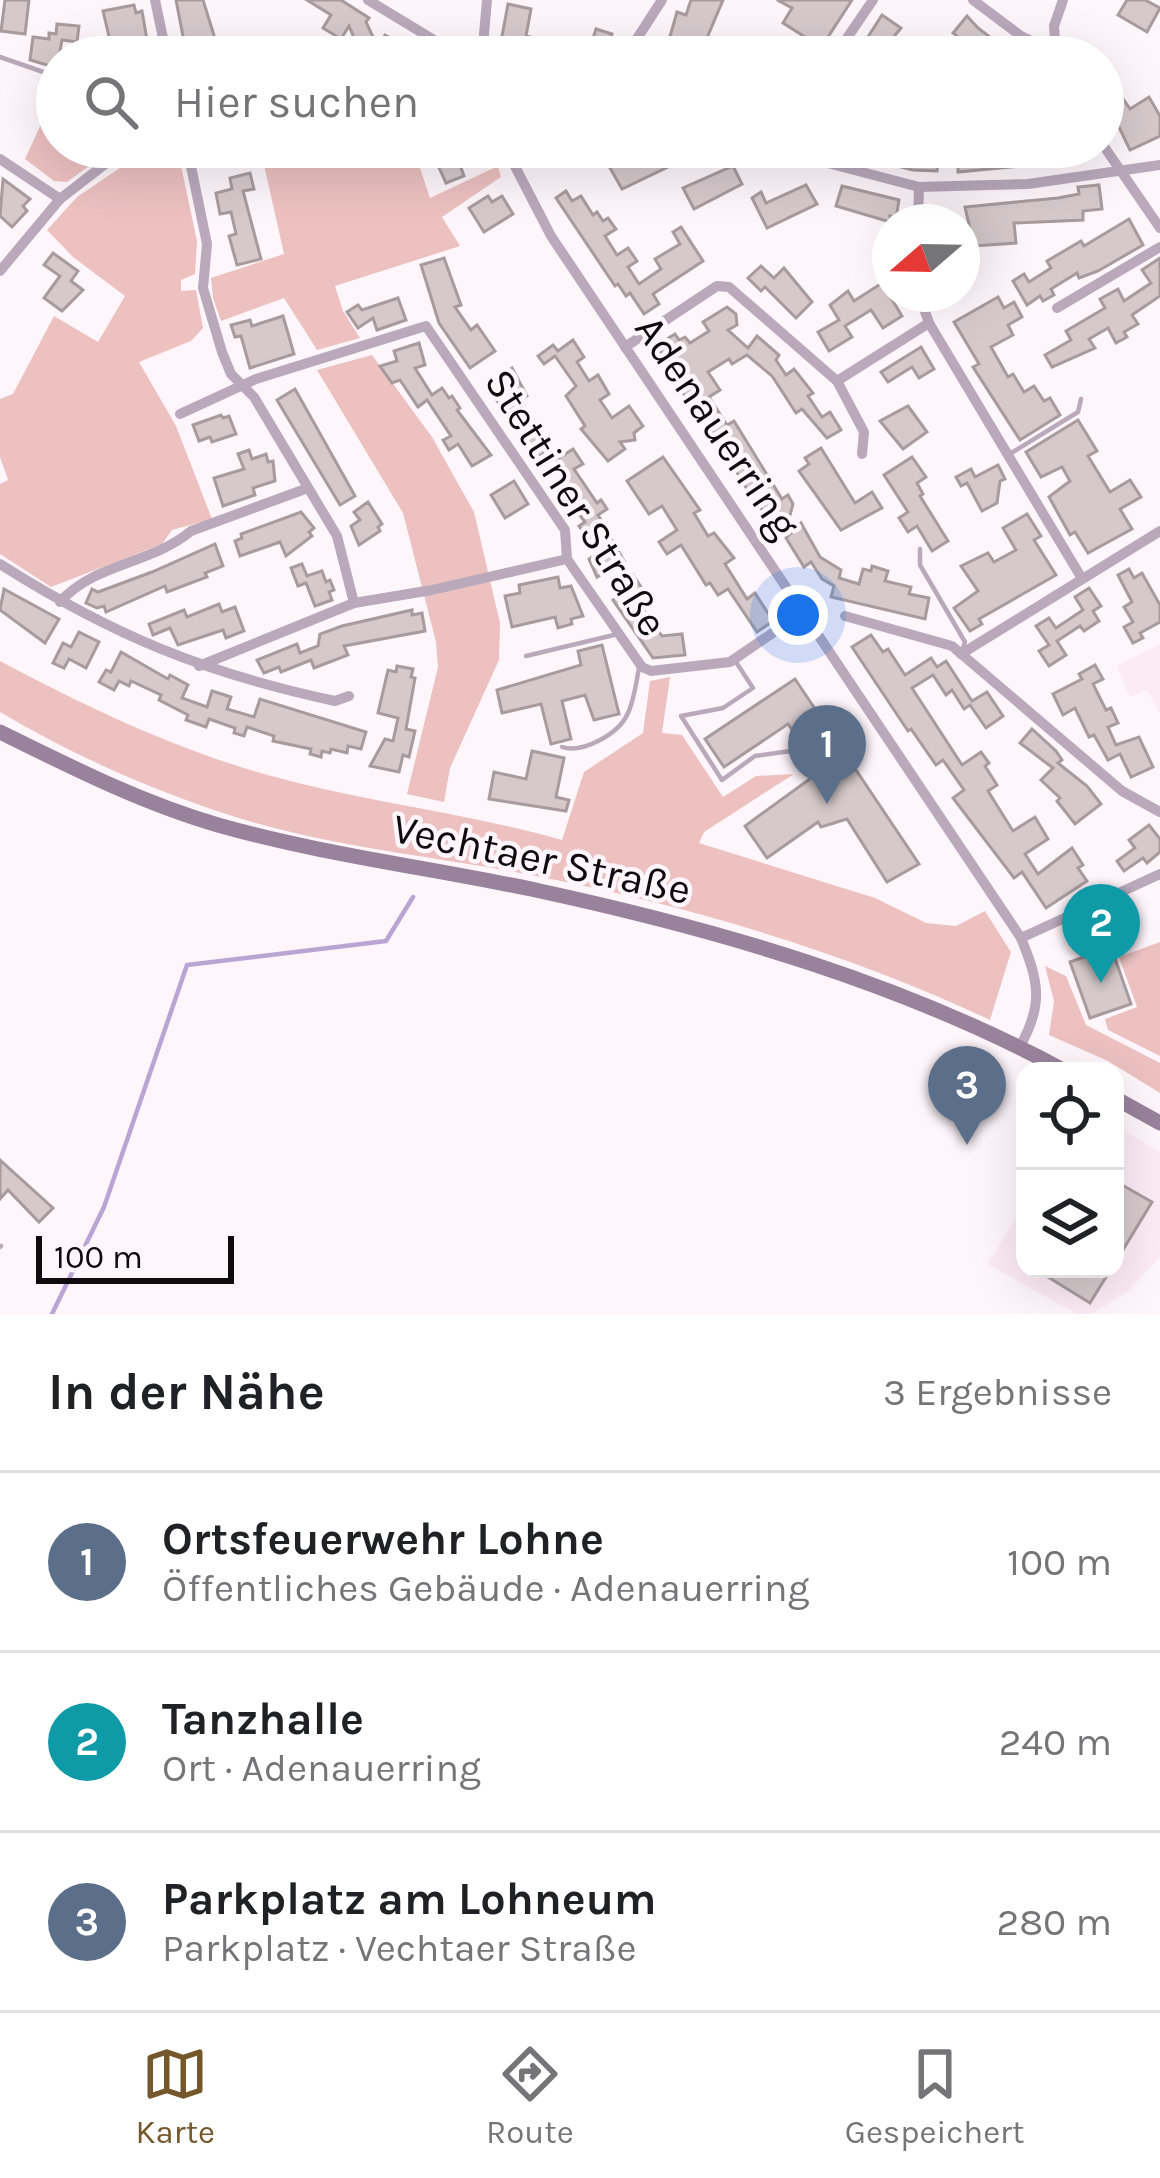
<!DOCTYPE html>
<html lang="de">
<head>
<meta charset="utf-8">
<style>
  body { margin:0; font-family:Karla,sans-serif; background:#f6f6f6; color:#202124 }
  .controls { position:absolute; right:36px; bottom:36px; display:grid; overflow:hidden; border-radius:24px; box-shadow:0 12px 48px #0002 }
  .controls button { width:108px; height:108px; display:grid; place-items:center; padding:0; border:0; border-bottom:3px solid #e0e0e0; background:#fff; color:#202124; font:60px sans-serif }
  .compass { position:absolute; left:872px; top:204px; width:108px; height:108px; border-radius:50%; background:#fff; box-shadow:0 12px 48px #0002; rotate:250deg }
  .scale { position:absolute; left:36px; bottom:30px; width:198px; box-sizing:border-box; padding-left:12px; border:6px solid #0f0b0d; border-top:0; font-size:33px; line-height:42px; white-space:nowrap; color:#0f0b0d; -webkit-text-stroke:9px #fff6fb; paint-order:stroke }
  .you { position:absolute; left:798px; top:615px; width:42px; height:42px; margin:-30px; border:9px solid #fff; border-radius:50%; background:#1a73e8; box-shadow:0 0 0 18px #1a73e833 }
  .badge { display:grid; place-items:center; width:78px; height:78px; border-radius:50%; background:#75572c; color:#fff; font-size:39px; font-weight:700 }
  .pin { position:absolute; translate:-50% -99px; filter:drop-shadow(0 3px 6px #0008) }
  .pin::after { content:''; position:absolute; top:63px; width:42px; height:36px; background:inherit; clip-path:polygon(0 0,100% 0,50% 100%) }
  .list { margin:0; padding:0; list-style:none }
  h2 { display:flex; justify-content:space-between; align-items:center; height:156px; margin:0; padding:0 48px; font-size:51px }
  h2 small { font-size:39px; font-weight:400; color:#757577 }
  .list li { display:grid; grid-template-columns:78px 1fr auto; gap:36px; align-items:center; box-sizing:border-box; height:180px; padding:0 48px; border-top:3px solid #e0e0e0 }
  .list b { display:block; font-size:45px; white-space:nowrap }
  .list p { margin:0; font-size:39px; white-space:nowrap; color:#757577 }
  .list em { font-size:39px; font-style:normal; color:#757577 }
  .icon { flex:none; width:66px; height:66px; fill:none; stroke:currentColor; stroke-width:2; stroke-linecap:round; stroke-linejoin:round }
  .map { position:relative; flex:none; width:1160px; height:1314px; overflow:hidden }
  .search { position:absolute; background:#fff; box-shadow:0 12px 48px #0002; left:36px; right:36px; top:36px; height:132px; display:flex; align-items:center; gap:30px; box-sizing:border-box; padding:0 42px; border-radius:66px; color:#757577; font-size:45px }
  .sheet { height:696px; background:#fff }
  nav { display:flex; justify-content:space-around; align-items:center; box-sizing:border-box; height:168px; border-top:3px solid #e0e0e0; background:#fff; font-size:33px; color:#757577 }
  nav a { display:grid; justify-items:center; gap:6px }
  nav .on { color:#75572c }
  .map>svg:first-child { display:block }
</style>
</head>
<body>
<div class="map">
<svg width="1160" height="1314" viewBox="0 0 1160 1314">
  <rect width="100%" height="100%" fill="#fff6fb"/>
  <!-- built -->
  <g fill="#fceaf4">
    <path d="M1160 644V713L1147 690 1130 697 1117 666Z"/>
    <path d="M1115 1125 1160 1152V1257L1128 1291 1092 1314H1077L988 1264 1025 1202V1269H1115Z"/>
  </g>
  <!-- green -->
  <g fill="#ecc1c0">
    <path d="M57 99V147H115L67 182 54 181 25 159 52 100Z"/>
    <path d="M151 147H177L197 241 195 274 181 280V291L196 290 203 328 191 341 139 362 176 426 212 519 172 530 162 544 51 587 0 554V484L8 480 0 457V399L13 394 54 316 98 342 125 296 73 257 47 230 77 197Z"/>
    <path d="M260 147H308L311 156 333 147H413L430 198 498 166 501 177 442 217 460 246 335 286 343 311 360 338 317 350 284 298 221 321 213 298 211 278 284 254Z"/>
    <path d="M372 355 432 437 474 512 500 623 499 660 450 768 444 802 407 794 438 667 436 642 403 513 317 370Z"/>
    <path d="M0 661C85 706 170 747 264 774 361 802 464 812 562 840L584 772 643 733 650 681 670 677 662 733 682 735 723 797 756 776 794 774 704 832 699 843 875 898 926 923 956 926 985 911 1011 952 990 1020C858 957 700 909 556 880 452 858 344 850 242 819 158 793 76 757 0 712Z"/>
    <path d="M1160 942V1056L1108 1030 1105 1019 1137 1007 1119 957Z"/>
    <path d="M1045 966 1066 976 1086 1025 1160 1063V1093L1108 1061 1049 1035 1054 1001Z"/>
  </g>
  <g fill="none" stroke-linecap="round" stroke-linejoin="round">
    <!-- stream -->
    <path stroke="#b9a5d3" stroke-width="4.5" d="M52 1314 104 1207 187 965 386 941 413 897"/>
  </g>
  <!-- building -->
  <g fill="#d5c9cc" stroke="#a79b9e" stroke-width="3">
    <path d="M5 0H29L25 34 1 31Z"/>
    <path d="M176 0H203L217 45 210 46 212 57H187Z"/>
    <path d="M307 0H341L369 18 366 22 378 48 385 35 424 57H373L363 48 359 50 349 26 341 39 323 28 331 15Z"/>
    <path d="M691 0H723L707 38 719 41 715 57H652L657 43 667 47 677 12 686 15Z"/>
    <path d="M777 0H852L817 54 801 43 805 37 783 23 792 8Z"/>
    <path d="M1127 0H1145L1160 8 1147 32 1118 15Z"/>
    <path d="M508 4 531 9 526 36 589 51 596 29 612 34 605 57H523L524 52 500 47Z"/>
    <path d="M134 5 136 13 142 11 150 57H125L123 47 112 49 103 11Z"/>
    <path d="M882 15 901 28 877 57H855Z"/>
    <path d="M967 16 978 28 1016 57H968L974 49 953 33Z"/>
    <path d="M57 24 79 26 77 42 62 40 57 68 30 60 33 37 49 39V33L56 34Z"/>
    <path d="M1103 69 1130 109 1149 97 1160 116V136L1130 150 1119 127 1116 128 1107 113 1103 116Z"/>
    <path d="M462 147H494L459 162 464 176 446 183 437 163Z"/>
    <path d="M615 147H632L638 158 662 147 672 165 622 189 610 168 624 161Z"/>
    <path d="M864 147H1020L1021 166 958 172V163L938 162 937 171 913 170 862 157Z"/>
    <path d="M733 166 742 184 694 209 683 188Z"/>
    <path d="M250 173 254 189 243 191 261 259 237 265 229 236 236 234 231 212 220 214 216 193 232 189 230 178Z"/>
    <path d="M3 179 30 199 23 206 27 211 12 227 0 216Z"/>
    <path d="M806 185 817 204 767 228 752 198 761 192 766 203Z"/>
    <path d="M1099 185 1102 209 1083 211V220L1014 223 1016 243 974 246 965 207 1058 198 1079 194 1078 187Z"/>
    <path d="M842 186 899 200 896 218 890 216V222L836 206Z"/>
    <path d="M566 191 572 201 581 196 593 215 597 212 603 221 608 218 616 229 605 236 617 255 628 248 637 261 628 267 639 284 661 269 655 259 680 244 673 232 681 227 703 261 653 294 659 304 644 314 630 293 626 296 618 284 615 286 556 198Z"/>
    <path d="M488 196 492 202 502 196 513 214 484 232 469 208Z"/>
    <path d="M1129 219 1143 245 1098 271 1079 278 1077 273 1051 289 1054 295 1043 301 1040 296 1027 305 1013 281 1024 274 1029 282 1051 268 1047 261 1081 241 1084 246Z"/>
    <path d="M53 253 78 271 71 281 83 290 62 311 44 298 60 276 44 265Z"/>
    <path d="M444 258 461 305 455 307 471 330 477 325 495 351 470 368 439 323 421 265Z"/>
    <path d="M1160 258V296L1132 315 1138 324 1124 332 1127 337 1116 343 1108 328 1089 339 1095 348 1052 367 1045 355 1071 340 1066 331 1105 308 1100 299 1118 289 1124 301 1151 283 1142 270Z"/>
    <path d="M761 266 774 278 784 268 812 302 796 318 765 287 761 291 748 278Z"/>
    <path d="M882 283 902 316 883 328 871 310 845 326 852 337 829 351 818 332 839 320 830 305 848 291 854 301Z"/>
    <path d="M998 297 1004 308 1014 302 1022 317 1008 325 1013 335 991 347 1008 377 1013 374 1024 392 1034 386 1044 401 1050 398 1060 415 1020 440 973 367 979 364 954 322Z"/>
    <path d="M398 298 406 320 377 330 373 318 358 328 347 312 358 305 362 310Z"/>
    <path d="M727 307 736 314 737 325 728 330 748 348 757 336 779 355 776 360 786 375 794 369 813 393 808 396 822 417 830 412 841 430 827 438 802 409 796 413 772 376 747 355 732 364 729 359 708 372 720 390 709 397 727 425 734 421 782 499 788 495 793 504 787 526 781 516 771 522 748 491 711 429 708 431 683 393 657 345 675 334 679 340 685 337 690 343 709 331 703 322Z"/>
    <path d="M283 316 294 354 250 368 241 336 235 337 231 325 250 320 252 326Z"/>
    <path d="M573 340 584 357 577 362 589 381 598 375 609 394 600 400 612 418 629 406 643 426 634 433 635 440 620 442 625 449 608 461 581 429 585 426 566 396 576 386 555 356 544 364 538 356 553 345 558 351Z"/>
    <path d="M419 343 425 365 415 368 432 395 442 388 449 398 452 396 460 408 457 410 491 455 472 466 458 444 449 450 443 440 451 436 427 400 418 407 400 380 392 383 380 366 397 361 394 351Z"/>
    <path d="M921 347 934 369 919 378 912 367 888 382 881 372Z"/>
    <path d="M512 368 527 396 520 400 552 448 536 459 493 395 506 387 499 376Z"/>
    <path d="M295 389 355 496 340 505 277 400Z"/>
    <path d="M908 406 927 432 903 449 880 421Z"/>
    <path d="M221 415 223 418 229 416 236 434 212 442 210 437 199 441 193 425Z"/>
    <path d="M1078 420 1097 451 1088 456 1110 492 1130 480 1141 497 1120 509 1132 529 1088 553 1075 532 1070 535 1049 497 1070 481 1062 467 1041 477 1026 452Z"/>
    <path d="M821 448 855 503 872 492 882 508 841 530 799 471 809 464 805 458Z"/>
    <path d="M573 449 583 464 574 469 597 503 601 500 607 509 598 515 624 561 597 577 589 559 597 554 579 526 585 522 554 482 565 474 556 460Z"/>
    <path d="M249 450 252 459 266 454 268 462 273 461 275 481 253 488 255 495 223 506 214 478 244 469 238 454Z"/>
    <path d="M663 457 700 510 694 513 708 536 714 533 734 558 725 564 747 599 755 593 773 621 757 632 728 589 718 595 710 583 706 585 681 545 667 554 659 542 677 530 662 506 649 514 627 481Z"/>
    <path d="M912 457 926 477 917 483 923 494 920 496 948 541 932 551 917 526 908 532 899 518 908 512 884 475Z"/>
    <path d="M998 465 1005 479 1000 481 997 503 982 511 967 483 961 486 956 477 971 469 975 477Z"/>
    <path d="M514 481 528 504 505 518 491 495Z"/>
    <path d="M368 502 382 524 378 527 380 531 359 545 351 526 360 520 354 512Z"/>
    <path d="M301 512 314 528 309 532 312 536 286 556 280 542 240 556 235 541 242 538 241 534Z"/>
    <path d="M1027 514 1041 536 1034 540 1056 575 979 619 982 624 970 631 954 608 978 591 961 566 988 553 994 562 1016 550 1003 528Z"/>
    <path d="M801 523 820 557 841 570 839 578 859 584 863 569 871 571 872 566 888 571 885 581 911 587 909 594 929 598 925 619 831 597 834 586 822 579 811 562 804 567 786 538Z"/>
    <path d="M215 544 223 566 205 573 207 577 167 592 165 586 106 612 104 606 97 608 86 603 92 589 98 592 152 572Z"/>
    <path d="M302 564 307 576 322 571 326 582 330 580 334 590 329 592 332 600 315 606 306 583 298 586 291 568Z"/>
    <path d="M1129 569 1134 578 1142 573 1160 605V622L1140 633 1143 638 1133 643 1124 627 1133 622 1124 607 1132 602 1118 575Z"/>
    <path d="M633 575 652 603 643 609 662 636 682 634 685 655 653 658 613 600 620 595 615 588Z"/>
    <path d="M558 577 560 588 571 586 583 616 571 619 572 624 558 628 555 617 512 627 505 596 520 593 519 585Z"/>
    <path d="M1089 588 1101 606 1093 611 1099 621 1084 631 1080 626 1057 641 1066 655 1049 666 1039 651 1049 645 1036 626 1049 618 1056 628 1083 610 1075 597Z"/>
    <path d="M4 589 59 619 45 643 0 610Z"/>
    <path d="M219 604 222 612 235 607 244 631 226 638 223 630 178 645 170 628 153 635 149 624 184 610 187 617Z"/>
    <path d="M412 610V615L422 613 425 631 344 646 348 655 314 668 311 660 281 672 279 667 264 673 257 660 297 644 300 653 318 646 320 634 342 626Z"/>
    <path d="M79 632 99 642 86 668 69 659 64 668 53 663 63 643 71 647Z"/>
    <path d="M871 635 883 652 888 649 905 675 931 658 937 667 946 661 972 701 987 692 1003 716 986 728 970 705 964 709 952 690 946 695 933 675 912 688 962 765 981 752 989 763 985 766 997 785 988 791 1013 831 1035 817 1048 839 1025 854 1038 874 1072 848 1083 865 1078 868 1087 881 1046 908 1022 872 1014 878 953 798 964 790 943 760 936 765 911 729 908 731 852 647Z"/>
    <path d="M602 645 619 714 594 720 585 695 562 701 571 739 551 744 541 704 502 713 497 690 581 665 578 651Z"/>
    <path d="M121 652 168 679 170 675 188 685 182 698 207 707 212 691 231 697 227 709 254 717 260 699 366 732 361 749 348 746 347 753 331 749 330 753 322 751 321 757 310 754 311 749 273 741 274 736 247 727 244 736 234 733 235 728 209 719 206 727 186 720 188 715 159 700 161 695 131 681 129 686 119 681 114 690 99 682 106 670 111 672Z"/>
    <path d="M1095 665 1103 679 1093 684 1106 710 1111 708 1118 723 1108 727 1116 745 1139 737 1153 767 1131 777 1120 754 1108 760 1094 735 1089 737 1075 708 1063 715 1053 694 1082 679 1079 674Z"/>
    <path d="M397 666 413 669 411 677 415 678 406 729 415 731 409 757 403 755 399 772 370 766 385 739 393 741 398 718 378 713 388 670 396 672Z"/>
    <path d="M795 679 919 864 887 882 847 819 821 827 818 822 767 858 745 826 825 768 800 730 795 734 788 724 724 767 705 739Z"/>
    <path d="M1032 729 1056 751 1062 760 1058 763 1087 786 1101 804 1075 824 1057 801 1060 798 1041 780 1053 768 1020 743Z"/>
    <path d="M532 751 564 758 556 797 569 800 566 811 489 799 494 772 526 779Z"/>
    <path d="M1149 825 1160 839V852L1147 863 1143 858 1124 871 1117 861 1135 848 1129 840Z"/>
    <path d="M1111 947 1131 1004 1090 1018 1070 962Z"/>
    <path d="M0 1160 53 1208 39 1222 8 1190 0 1199Z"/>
    <path d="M1115 1181 1152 1202 1115 1263Z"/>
    <path d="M1035 1269H1111L1090 1303Z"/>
  </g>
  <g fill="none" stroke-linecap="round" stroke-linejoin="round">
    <!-- service -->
    <g stroke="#b9a9bb" stroke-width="4.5">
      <path d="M0 57 49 74"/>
      <path d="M1008 455 1078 412 1081 399"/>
      <path d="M920 549V565L965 642 962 651"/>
      <path d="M526 656 618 634"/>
      <path d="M734 659 753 688 723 708 681 716 722 780 755 756 791 751 807 774"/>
      <path d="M562 747C582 754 618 734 627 715 634 702 636 683 639 668"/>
      <path d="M0 1247 1 1246"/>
    </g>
    <!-- minor -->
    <g stroke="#b9a9bb" stroke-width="10">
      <path d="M155 0 167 57"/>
      <path d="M368 0 462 57"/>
      <path d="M973 0 1021 36 1055 52"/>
      <path d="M1056 54 1054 26 1063 0"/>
      <path d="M482 57 487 0"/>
      <path d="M625 57 662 0"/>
      <path d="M834 57 873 0"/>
      <path d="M1103 145 1160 228"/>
      <path d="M187 147 207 244 203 288 222 352 231 374 254 397 337 536 354 603"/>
      <path d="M505 147 551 236 1021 938C1039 982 1044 1005 1019 1048"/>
      <path d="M767 147 919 187 1028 184 1160 165"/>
      <path d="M0 159 60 199"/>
      <path d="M918 222 919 187"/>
      <path d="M0 271 60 199 127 147"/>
      <path d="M919 294 929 323 1081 577"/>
      <path d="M1057 308 1160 247"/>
      <path d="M625 347 717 286 729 287 837 381 929 323"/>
      <path d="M837 381 864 432 862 454"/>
      <path d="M180 414 256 379 426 326 565 530 567 559 642 667 651 671 730 662 802 613"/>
      <path d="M0 564C112 635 204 673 335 701L349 696"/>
      <path d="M60 602C94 563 152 564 191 531L308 488"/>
      <path d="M845 616 952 646 1122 791 1160 812"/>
      <path d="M961 654 1160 531"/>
      <path d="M199 666 354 603 432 590 567 559"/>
      <path d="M1021 938 1160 874"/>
    </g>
    <!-- secondary -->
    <g stroke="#99829c" stroke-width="15">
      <path d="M0 732C71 767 142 803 218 825 323 855 433 868 540 891 720 930 902 983 1065 1071"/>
      <path d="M1115 1098 1160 1123"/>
    </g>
  </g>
  <g text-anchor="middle" stroke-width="9" stroke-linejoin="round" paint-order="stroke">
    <!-- street labels -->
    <g font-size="42" fill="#0f0b0d" stroke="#fff6fb">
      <text transform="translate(718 426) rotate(56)" y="15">Adenauerring</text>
      <text transform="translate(577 502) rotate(58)" y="15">Stettiner Straße</text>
      <text transform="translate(542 858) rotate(12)" y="15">Vechtaer Straße</text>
    </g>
  </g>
</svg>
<div class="controls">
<button><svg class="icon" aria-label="locate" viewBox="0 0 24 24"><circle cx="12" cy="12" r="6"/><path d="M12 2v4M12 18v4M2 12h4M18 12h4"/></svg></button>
<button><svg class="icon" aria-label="layers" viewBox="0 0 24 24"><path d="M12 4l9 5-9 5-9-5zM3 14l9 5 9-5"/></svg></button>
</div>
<svg class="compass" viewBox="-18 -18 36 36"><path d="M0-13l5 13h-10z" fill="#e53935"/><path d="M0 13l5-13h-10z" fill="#757577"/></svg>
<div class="scale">100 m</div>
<div class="you"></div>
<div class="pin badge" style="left:827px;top:804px;background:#5c6f8a">1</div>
<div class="pin badge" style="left:1101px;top:983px;background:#0f9aa8">2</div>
<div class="pin badge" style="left:967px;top:1145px;background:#5c6f8a">3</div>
<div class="search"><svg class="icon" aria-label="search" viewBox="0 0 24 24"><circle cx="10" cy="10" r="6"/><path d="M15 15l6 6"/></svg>Hier suchen</div>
</div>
<section class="sheet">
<h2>In der Nähe<small>3 Ergebnisse</small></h2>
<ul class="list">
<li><span class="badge" style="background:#5c6f8a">1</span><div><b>Ortsfeuerwehr Lohne</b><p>Öffentliches Gebäude · Adenauerring</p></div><em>100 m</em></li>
<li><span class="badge" style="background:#0f9aa8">2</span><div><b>Tanzhalle</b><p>Ort · Adenauerring</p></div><em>240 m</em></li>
<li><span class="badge" style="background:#5c6f8a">3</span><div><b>Parkplatz am Lohneum</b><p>Parkplatz · Vechtaer Straße</p></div><em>280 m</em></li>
</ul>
</section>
<nav>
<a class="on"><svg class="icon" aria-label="map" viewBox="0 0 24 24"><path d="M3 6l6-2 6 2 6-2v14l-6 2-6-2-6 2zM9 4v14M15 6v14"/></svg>Karte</a>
<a><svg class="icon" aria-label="directions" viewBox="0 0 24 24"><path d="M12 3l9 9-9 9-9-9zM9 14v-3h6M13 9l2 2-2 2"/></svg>Route</a>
<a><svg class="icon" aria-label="saved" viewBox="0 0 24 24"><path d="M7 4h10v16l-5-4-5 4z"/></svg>Gespeichert</a>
</nav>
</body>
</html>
